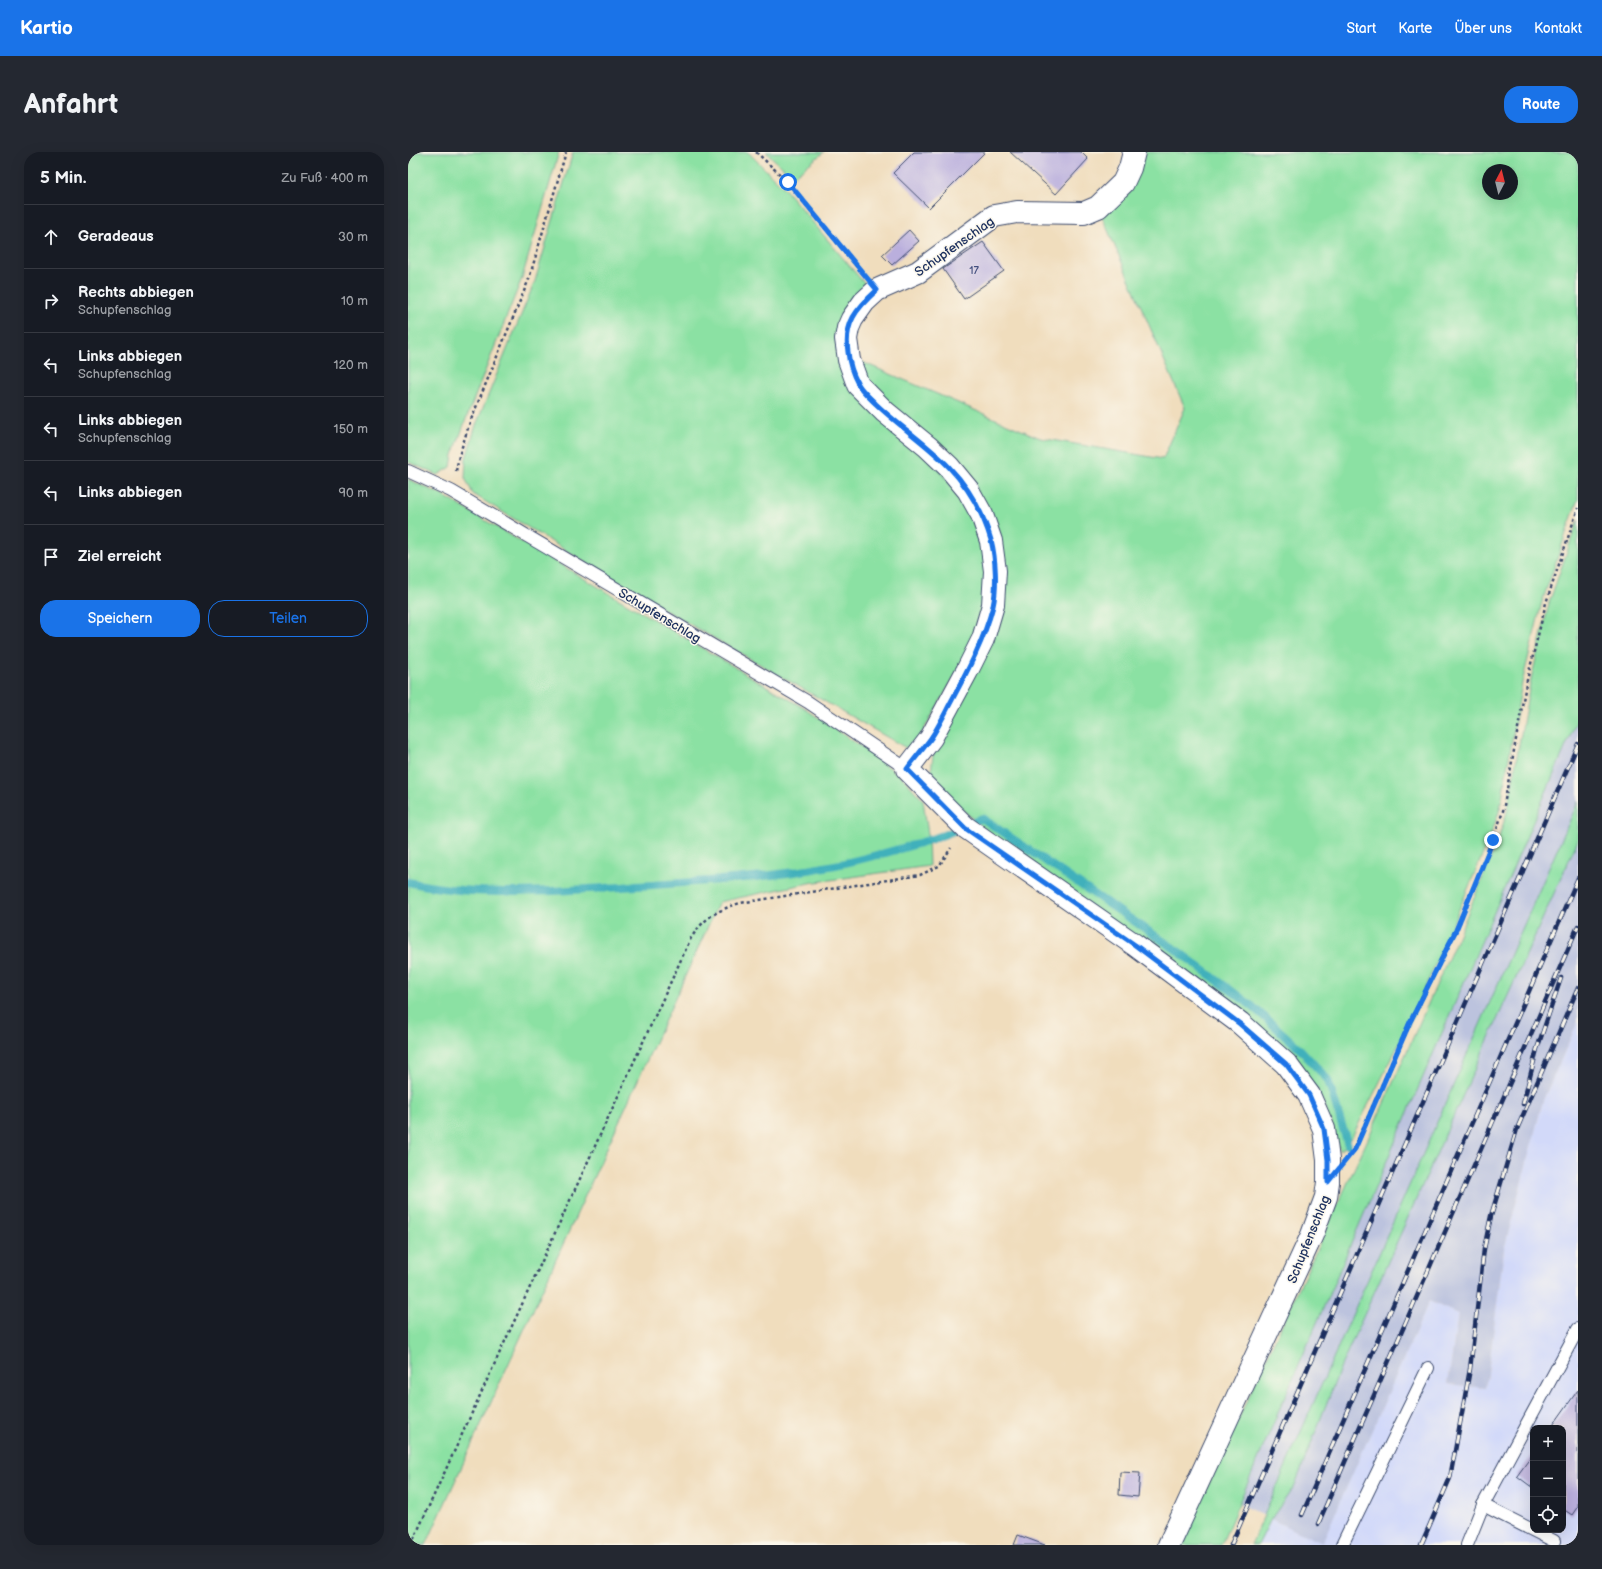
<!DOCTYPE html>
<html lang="de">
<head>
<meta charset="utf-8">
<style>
  body { margin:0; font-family:"Balsamiq Sans",sans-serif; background:#242831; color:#f1f3f6 }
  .controls { position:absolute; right:12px; bottom:12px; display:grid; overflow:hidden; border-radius:8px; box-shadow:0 4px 16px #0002 }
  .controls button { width:36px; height:36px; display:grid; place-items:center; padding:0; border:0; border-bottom:1px solid #363941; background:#171b24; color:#f1f3f6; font:20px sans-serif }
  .compass { position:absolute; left:1074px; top:12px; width:36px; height:36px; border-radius:50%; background:#171b24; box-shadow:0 4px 16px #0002; rotate:7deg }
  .stop { position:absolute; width:12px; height:12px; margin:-9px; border:3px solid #1a73e8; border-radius:50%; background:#fff }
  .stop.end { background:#1a73e8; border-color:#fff; box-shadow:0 1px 4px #0008 }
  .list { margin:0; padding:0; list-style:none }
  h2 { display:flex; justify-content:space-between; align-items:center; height:52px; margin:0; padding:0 16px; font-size:17px }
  h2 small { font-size:13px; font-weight:400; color:#9ea1a6 }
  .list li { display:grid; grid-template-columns:26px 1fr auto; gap:12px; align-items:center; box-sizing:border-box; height:64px; padding:0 16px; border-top:1px solid #363941 }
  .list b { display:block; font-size:15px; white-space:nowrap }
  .list p { margin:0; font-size:13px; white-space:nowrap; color:#9ea1a6 }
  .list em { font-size:13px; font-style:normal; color:#9ea1a6 }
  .actions { display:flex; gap:8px; padding:12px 16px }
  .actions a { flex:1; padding:9px 0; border:1px solid #1a73e8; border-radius:16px; text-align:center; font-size:14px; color:#1a73e8 }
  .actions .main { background:#1a73e8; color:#fff }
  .icon { flex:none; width:22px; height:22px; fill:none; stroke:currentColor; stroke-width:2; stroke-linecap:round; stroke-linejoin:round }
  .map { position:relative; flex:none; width:1170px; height:1393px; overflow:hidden; border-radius:16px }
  header { display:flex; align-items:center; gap:24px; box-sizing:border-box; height:56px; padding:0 20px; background:#1a73e8; color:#fff }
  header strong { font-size:19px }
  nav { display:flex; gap:22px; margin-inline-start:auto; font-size:14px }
  .intro { display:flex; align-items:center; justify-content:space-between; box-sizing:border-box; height:96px; padding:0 24px }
  h1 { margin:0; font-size:28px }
  .button { padding:10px 18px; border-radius:16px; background:#1a73e8; color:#fff; font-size:14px; font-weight:700 }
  main { display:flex; gap:24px; padding:0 24px }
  aside { flex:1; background:#171b24; border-radius:16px; box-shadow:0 4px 16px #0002 }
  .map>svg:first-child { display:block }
</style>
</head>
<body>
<header>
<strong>Kartio</strong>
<nav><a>Start</a><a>Karte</a><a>Über uns</a><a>Kontakt</a></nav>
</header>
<div class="intro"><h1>Anfahrt</h1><a class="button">Route</a></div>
<main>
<aside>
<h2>5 Min.<small>Zu Fuß · 400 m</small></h2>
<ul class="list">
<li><svg class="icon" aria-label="ahead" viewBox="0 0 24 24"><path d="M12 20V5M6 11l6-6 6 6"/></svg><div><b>Geradeaus</b></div><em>30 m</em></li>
<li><svg class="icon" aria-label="right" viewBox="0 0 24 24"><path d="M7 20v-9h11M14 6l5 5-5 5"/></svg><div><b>Rechts abbiegen</b><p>Schupfenschlag</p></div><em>10 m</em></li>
<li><svg class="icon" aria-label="left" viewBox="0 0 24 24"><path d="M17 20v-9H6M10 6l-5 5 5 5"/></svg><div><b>Links abbiegen</b><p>Schupfenschlag</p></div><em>120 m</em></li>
<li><svg class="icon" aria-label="left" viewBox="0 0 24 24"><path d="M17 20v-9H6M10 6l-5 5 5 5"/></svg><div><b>Links abbiegen</b><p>Schupfenschlag</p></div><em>150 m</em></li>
<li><svg class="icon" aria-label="left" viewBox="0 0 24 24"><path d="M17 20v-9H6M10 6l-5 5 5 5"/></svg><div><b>Links abbiegen</b></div><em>90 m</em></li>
<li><svg class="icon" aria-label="arrive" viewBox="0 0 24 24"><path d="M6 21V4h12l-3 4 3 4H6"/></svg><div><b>Ziel erreicht</b></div></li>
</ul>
<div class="actions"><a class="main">Speichern</a><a>Teilen</a></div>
</aside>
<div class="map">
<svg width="1170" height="1393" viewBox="0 0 1170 1393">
  <rect width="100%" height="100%" fill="#fbf7ec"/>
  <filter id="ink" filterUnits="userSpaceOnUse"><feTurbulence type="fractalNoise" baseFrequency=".025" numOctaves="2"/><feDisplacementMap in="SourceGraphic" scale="8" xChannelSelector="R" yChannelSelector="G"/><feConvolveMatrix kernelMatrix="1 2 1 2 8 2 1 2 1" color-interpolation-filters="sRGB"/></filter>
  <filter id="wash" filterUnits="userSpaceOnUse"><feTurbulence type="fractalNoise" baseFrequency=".012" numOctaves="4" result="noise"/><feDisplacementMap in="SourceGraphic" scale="16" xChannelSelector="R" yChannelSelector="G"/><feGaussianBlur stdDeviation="0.9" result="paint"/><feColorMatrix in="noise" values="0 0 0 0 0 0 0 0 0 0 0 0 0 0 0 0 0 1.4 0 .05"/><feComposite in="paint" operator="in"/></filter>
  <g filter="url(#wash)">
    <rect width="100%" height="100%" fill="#f0ddbd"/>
    <!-- built -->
    <path fill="#d2d9f9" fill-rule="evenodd" d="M1170 869V1393H850L863 1367 914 1390 1021 1149 1050 1162 1040 1232 1078 1236 1096 1097 1135 948ZM1125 1276H1155V1378H1125Z"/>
    <!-- industrial -->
    <path fill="#bcc3de" d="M1170 566V869L1135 948 1096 1097 1078 1236 1040 1232 1050 1162 1021 1149 914 1391 831 1352Z"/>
    <!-- green -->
    <g fill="#8be1a3" stroke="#538880" fill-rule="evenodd">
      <path d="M0 0H151L114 126 58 267 45 303 43 315 30 323 0 310Z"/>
      <path d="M165 0H340L375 35 461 137 433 209 555 341 582 419 572 481 508 591 498 596 243 450 65 342 57 326 58 306 68 273 127 129Z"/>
      <path d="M358 0H416L385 25Z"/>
      <path d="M732 0H1170V347L1134 450 1114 531 1092 657 1081 688 1005 864 940 993 932 999 925 976 909 937 572 673 525 632 523 620 526 596 565 522 588 387 468 244 447 207 632 286 755 307 777 256 692 60ZM1080 18H1104V42H1080Z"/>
      <path d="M0 327 34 343 396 556 461 600 495 626 515 648 520 682 521 714 401 731 311 750 18 1393H0Z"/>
      <path d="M1170 368V566L813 1393H772L959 989 1052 780 1089 691 1099 660 1122 532 1141 451Z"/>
      <path d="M1170 650V688L933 1214 887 1333 863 1367 850 1393H843Z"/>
    </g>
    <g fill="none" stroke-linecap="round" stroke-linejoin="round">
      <!-- stream -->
      <path stroke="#41b0bb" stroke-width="8" d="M0 730C70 746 143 739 214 735 285 730 358 727 427 713 444 710 461 705 477 701 510 692 544 682 574 666L767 797 844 854 891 896 920 928 940 993"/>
    </g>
    <g id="blocks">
      <!-- building -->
      <g fill="#baafdd">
        <path d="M506 0H577L521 56 485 21Z"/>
        <path d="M602 0H673L680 7 648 42Z"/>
        <path d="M501 78 511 89 484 113 474 103Z"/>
        <path d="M575 90 596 119 556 147 535 117Z"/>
        <path d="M1170 1238V1354L1164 1363 1155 1357V1276H1143Z"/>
        <path d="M1125 1302V1336L1109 1324Z"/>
        <path d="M712 1320 732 1321 730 1345 711 1343Z"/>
        <path d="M610 1383 637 1393H606Z"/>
      </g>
    </g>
  </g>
  <g filter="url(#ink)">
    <use href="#blocks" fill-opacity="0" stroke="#3b496c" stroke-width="1"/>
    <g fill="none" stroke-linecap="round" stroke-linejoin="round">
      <defs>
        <g id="service">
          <path d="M0 319 43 339 400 550 499 617"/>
          <path d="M1075 1353 1146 1389"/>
          <path d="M934 1393 1020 1216"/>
          <path d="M1059 1393 1075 1353 1170 1177"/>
        </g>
        <path id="minor" d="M726 0 722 16 715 31 690 55 676 61 609 60 586 64 510 120 469 138 456 150 444 167 440 176 438 187 441 208 450 233 477 260 520 295 541 315 560 338 574 363 583 389 587 419 585 453 575 487 559 519 523 586 499 617 557 675 727 793 832 871 878 912 901 943 916 977 920 1008V1030L918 1045 904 1083 761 1393"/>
      </defs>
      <!-- service casing -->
      <use href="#service" stroke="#3b496c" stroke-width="14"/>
      <!-- minor casing -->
      <use href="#minor" stroke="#3b496c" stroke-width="24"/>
      <!-- path -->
      <g stroke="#3b496c" stroke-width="2.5" stroke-dasharray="3 3" stroke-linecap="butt">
        <path d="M348 0 380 30 453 119"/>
        <path d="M48 319 51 304 62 270 121 127 158 0"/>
        <path d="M945 1000 1002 870 1048 778 1085 689 1095 659 1118 532 1138 451 1170 356"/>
        <path d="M3 1393 283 786C297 765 308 759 332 751L512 723 531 714 543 696"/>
      </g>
      <!-- service -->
      <use href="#service" stroke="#fff" stroke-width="12"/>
      <!-- minor -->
      <use href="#minor" stroke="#fff" stroke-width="22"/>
      <defs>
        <g id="rail">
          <path d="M1115 952 1129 897 1153 826"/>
          <path d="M894 1363 1170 726"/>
          <path d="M910 1372 1170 774"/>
          <path d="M823 1393 1170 592"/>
          <path d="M1013 1393 1042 1326 1062 1217 1076 1097 1083 1064 1109 977 1170 836"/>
        </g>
      </defs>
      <!-- rail casing -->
      <use href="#rail" stroke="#1b2f5e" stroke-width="4.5"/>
      <!-- rail -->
      <use href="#rail" stroke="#fbf7ec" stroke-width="3" stroke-dasharray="9" stroke-linecap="butt"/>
    </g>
  </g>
  <g fill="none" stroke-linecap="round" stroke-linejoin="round" filter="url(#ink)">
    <!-- route -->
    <path stroke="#1a73e8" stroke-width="5" d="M380 30 469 138C448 157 436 171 440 200 441 210 445 223 450 232 454 239 462 246 468 252 491 274 519 292 541 315 561 336 575 361 583 388 588 407 589 436 585 454 576 488 560 518 544 548 537 561 531 574 523 586 516 596 507 606 499 617L557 676 727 793 832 872 878 912 901 943 916 977 920 1008V1030L947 997 1002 870 1048 778 1085 688"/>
  </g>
  <g text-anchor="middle" stroke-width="3" stroke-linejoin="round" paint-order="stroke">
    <!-- number labels -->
    <g font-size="11" fill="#434f7e">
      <text x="566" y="122">17</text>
    </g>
    <!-- street labels -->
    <g font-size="13" fill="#1b2f5e" stroke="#fbf7ec">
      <text transform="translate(546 94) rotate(-35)" y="5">Schupfenschlag</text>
      <text transform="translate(252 463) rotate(31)" y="5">Schupfenschlag</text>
      <text transform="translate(900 1087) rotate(-68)" y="5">Schupfenschlag</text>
    </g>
  </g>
</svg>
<div class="controls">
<button>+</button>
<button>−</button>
<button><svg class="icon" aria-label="locate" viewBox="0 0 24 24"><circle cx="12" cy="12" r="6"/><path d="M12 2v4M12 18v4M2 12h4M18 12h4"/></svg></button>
</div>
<svg class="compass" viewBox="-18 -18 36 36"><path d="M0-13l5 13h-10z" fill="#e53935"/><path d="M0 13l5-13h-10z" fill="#9ea1a6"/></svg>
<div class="stop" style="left:380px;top:30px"></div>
<div class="stop end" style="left:1085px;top:688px"></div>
</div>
</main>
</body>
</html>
